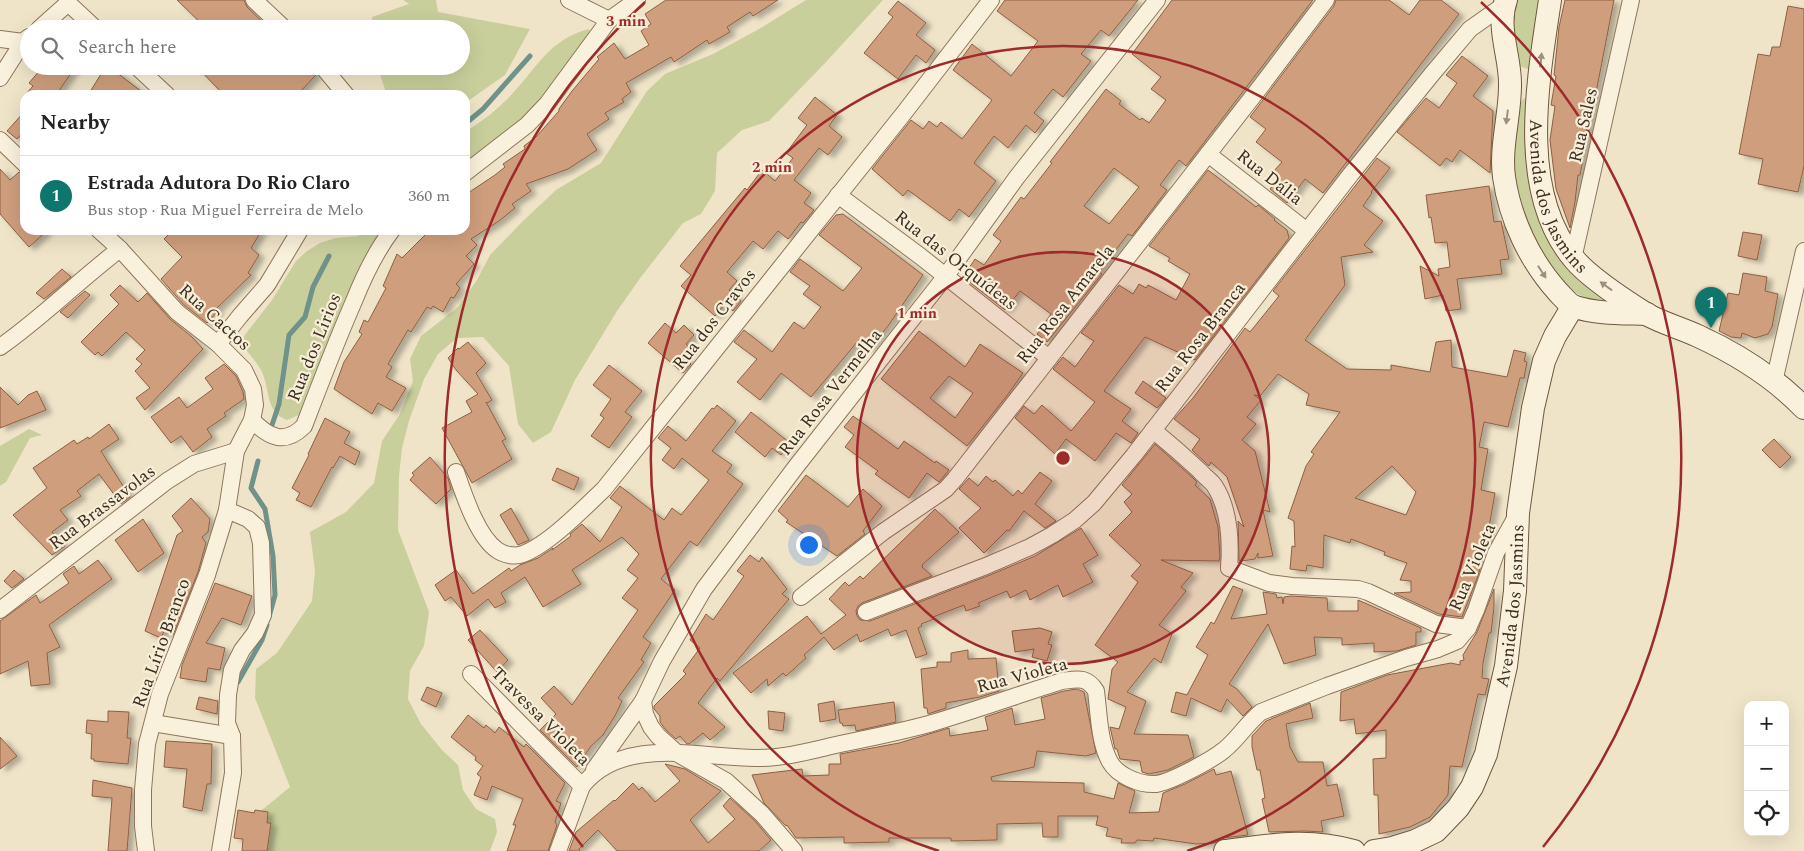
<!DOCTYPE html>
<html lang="en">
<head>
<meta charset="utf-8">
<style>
  body { margin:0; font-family:Spectral,serif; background:#f2f2f2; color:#222 }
  .controls { position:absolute; right:15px; bottom:15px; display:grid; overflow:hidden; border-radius:10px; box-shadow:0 5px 20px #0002 }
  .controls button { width:45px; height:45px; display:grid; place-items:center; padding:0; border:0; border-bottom:1px solid #e0e0e0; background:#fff; color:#222; font:25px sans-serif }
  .you { position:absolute; left:808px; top:544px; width:18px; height:18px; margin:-12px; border:4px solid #fff; border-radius:50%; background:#1a73e8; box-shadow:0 0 0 8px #1a73e833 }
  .badge { display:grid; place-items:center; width:32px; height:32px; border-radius:50%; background:#0f766e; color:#fff; font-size:16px; font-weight:700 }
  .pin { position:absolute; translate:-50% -41px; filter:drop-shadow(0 1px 2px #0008) }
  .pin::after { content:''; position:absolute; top:26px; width:18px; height:15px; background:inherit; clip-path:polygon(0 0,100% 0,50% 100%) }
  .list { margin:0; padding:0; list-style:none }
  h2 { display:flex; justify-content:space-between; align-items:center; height:65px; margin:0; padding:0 20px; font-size:21px }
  h2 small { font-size:16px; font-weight:400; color:#767676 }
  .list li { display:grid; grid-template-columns:32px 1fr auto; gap:15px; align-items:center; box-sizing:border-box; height:80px; padding:0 20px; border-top:1px solid #e0e0e0 }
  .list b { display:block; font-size:19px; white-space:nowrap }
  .list p { margin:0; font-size:16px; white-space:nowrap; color:#767676 }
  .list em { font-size:16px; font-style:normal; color:#767676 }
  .icon { flex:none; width:28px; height:28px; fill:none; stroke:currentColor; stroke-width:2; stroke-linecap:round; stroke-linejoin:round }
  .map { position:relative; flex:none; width:1804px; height:851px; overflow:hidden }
  .search { position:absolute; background:#fff; box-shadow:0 5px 20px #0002; left:20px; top:20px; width:450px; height:55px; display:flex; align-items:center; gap:12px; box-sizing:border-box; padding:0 18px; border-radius:28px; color:#767676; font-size:19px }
  .panel { position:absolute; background:#fff; box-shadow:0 5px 20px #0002; left:20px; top:90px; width:450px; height:145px; border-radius:15px }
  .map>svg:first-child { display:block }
</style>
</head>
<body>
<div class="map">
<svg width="1804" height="851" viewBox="0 0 1804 851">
  <defs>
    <filter id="shadow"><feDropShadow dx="5.5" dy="3" stdDeviation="2.5" flood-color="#0004"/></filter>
  </defs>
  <rect width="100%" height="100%" fill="#f0e4c8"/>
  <!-- green -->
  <g fill="#c9cf9b">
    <path d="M403 0H436L438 12 530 29 505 75 465 103V95H387L377 66H461V29H372V17L409 4Z"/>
    <path d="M806 0H883L826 62 769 121 742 130 717 153 715 191 701 214 683 223 641 277 617 311 575 380 551 432 533 443 518 424 509 366 483 337 457 338 438 354 424 379 409 421 402 448 399 476 398 530 429 612 424 646 410 671 408 699 421 724 442 750 458 765 463 790 476 809 495 819 497 832 490 851H248L246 823 290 787 255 698 256 669 277 653 312 601 315 571 310 532 346 512 374 483 382 441 400 414 413 381 410 359 421 336 457 308 477 280 490 255 523 221 556 190 601 163 647 91 665 74 713 54 759 29Z"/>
    <path d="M1513 0H1545L1535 64 1528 69 1519 66 1514 54Z"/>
    <path d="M589 29 590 35 544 97 523 121 465 167V132C483 121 499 108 513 93 539 65 550 39 589 29Z"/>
    <path d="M1527 97 1528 170 1604 295 1602 303 1594 305 1565 285 1541 258 1513 193 1515 120 1522 100Z"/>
    <path d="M365 230H378V236L308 403 299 415 287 420C264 411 271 389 261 370 256 361 248 353 242 345L244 336 272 300 296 261 307 251 320 243 336 238 358 236Z"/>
    <path d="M29 429 42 435 30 438 6 482 0 486V446Z"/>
  </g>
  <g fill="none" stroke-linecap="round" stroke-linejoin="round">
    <!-- stream -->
    <g stroke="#6f938a" stroke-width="5">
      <path d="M465 124 483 109 530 56"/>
      <path d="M272 425 279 404 289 335 305 317 313 287 329 256"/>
      <path d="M258 461 251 488 265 509 273 556 275 595 269 617"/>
      <path d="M238 682 262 640 267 625"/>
    </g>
  </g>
  <!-- building -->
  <g fill="#cf9f7d" stroke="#8d5f41" fill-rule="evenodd" filter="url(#shadow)">
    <path d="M177 0H244L247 7 270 29H207Z"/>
    <path d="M666 0H778L753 16 750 12 727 27 730 32 709 44 707 40 674 62 671 57 626 83 631 92 622 99 624 102 605 113 609 119 587 134 597 150 568 169 526 184 531 191 512 204 515 208 499 221 471 239 477 245 466 256 474 264 456 284 460 288 454 298 451 297 443 312 433 306 431 309 427 307 411 332 408 330 388 364 392 367 386 377 406 388 392 411 378 403 372 414 334 389 344 362 362 334 359 332 364 320 368 322 386 288 383 286 397 254 402 258 430 230H465V195L495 175 505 167 503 164 525 149 524 146 536 137 559 111V109L572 91 599 59 597 57 614 43 625 59 649 45 641 31 651 24 645 14Z"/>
    <path d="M1005 0H1138L1109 36 1101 30 1081 54 1091 61 1063 97 1053 89 1034 113 1044 121 1035 133 1026 125 1008 148 994 136 974 163 996 181 969 217 959 209 950 221 908 190 903 196 872 169 911 120 923 129 929 121 937 127 941 122 962 139 992 100 953 70 972 44 1011 76 1038 41 997 11Z"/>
    <path d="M1172 0H1313L1186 166 1179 160 1160 185 1167 190 1132 236 1128 234 1099 272 1102 274 1047 342 1037 334 1051 314 1020 291 1005 310 963 277 975 259 984 265 1001 241 993 235 1021 197 1024 199 1052 163 1050 162 1106 89 1121 101 1119 104 1140 120 1142 118 1149 123 1166 100 1151 89 1161 77 1132 54ZM1114 168 1139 187 1109 224 1084 206Z"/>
    <path d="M1336 0H1389L1409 15 1420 0H1441L1459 14 1323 193 1305 179 1287 203 1270 189 1279 177 1273 172 1282 162 1256 142 1266 129 1250 117 1334 6Z"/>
    <path d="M1565 0H1614L1580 175H1578L1575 202 1570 228 1556 189 1550 140 1555 106 1551 105 1556 76 1554 75 1559 27Z"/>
    <path d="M898 1 926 23 916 35 935 50 926 63 916 55 898 79 864 53 893 17 888 13Z"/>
    <path d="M1788 6 1804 9V166L1798 192 1758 184 1763 159 1739 154 1758 54 1770 56 1772 47H1780Z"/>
    <path d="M1462 56 1488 76 1473 96 1493 111 1490 173 1460 150 1452 162 1446 158 1440 166 1397 132 1426 98 1439 108 1457 83 1446 75Z"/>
    <path d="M49 66H76L56 95H25L33 86 29 83 40 70 43 73Z"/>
    <path d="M106 66H108L146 95H88Z"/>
    <path d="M196 66H310L316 75 299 93 297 92 294 95H224Z"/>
    <path d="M815 97 837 115 829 126 842 137 828 155 819 148 794 180 811 193 804 203 814 210 803 223 801 222 788 239 778 231 763 249 753 241 727 272 737 281 729 290 741 301 733 311 725 304 715 316 681 286 691 275 680 266 745 188 747 190 762 170 775 181 793 158 786 153 807 125 798 118Z"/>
    <path d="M25 111V130L17 139 7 131Z"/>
    <path d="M1377 158 1390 168 1371 192 1372 193 1363 206 1383 221 1364 245 1373 252 1341 257 1345 285 1305 340 1347 369 1391 370V365L1430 372 1436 342 1451 340 1452 367 1507 377 1514 350 1526 353 1524 361 1527 362 1524 378H1520L1508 427 1484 422 1479 447 1488 449 1481 490 1495 493 1485 550 1478 576 1462 617 1439 614 1394 593 1411 592V581L1400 580 1407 563 1384 555 1385 552 1351 539 1350 543 1324 535 1323 568 1307 565 1306 571 1290 569 1292 546 1295 547 1294 521 1288 518 1306 466 1314 454 1311 452 1340 412 1306 405 1309 394 1278 374 1260 396 1254 395 1261 400 1247 417 1256 424 1242 440 1255 451 1270 512 1263 510 1273 556 1258 558V553L1255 559 1242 561H1239L1238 521 1244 527 1227 477 1211 462 1209 466 1192 450 1200 439 1174 419 1193 398 1245 328 1250 332 1279 296 1273 291ZM1392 466 1416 492 1406 515 1355 498Z"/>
    <path d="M0 169 10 180 19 172 25 174V230H48L29 247 0 214Z"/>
    <path d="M1208 170 1256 207 1258 205 1275 219 1274 220 1287 230 1289 238 1195 360 1145 337 1104 391 1131 409 1122 421 1138 433 1131 443 1116 433 1095 461 1066 439 1055 454 1015 418 1024 406 1034 414 1042 405 1071 431 1095 402 1053 369 1063 357 1075 367 1094 341 1081 333 1119 285 1133 294 1139 284 1146 288 1148 285 1176 300 1190 274 1168 261 1170 258 1149 246Z"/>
    <path d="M1489 186 1494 222 1501 221 1509 259 1500 260 1502 274 1457 279 1461 309 1446 311 1443 295 1425 299 1420 266 1439 276 1438 269 1450 267 1447 242 1435 243 1431 217 1429 218 1426 195Z"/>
    <path d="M843 214 923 275 888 326 869 349 858 341 811 397 781 373 760 400 737 382 757 359 734 342 744 330 772 352 794 322 804 329 821 307 803 294 810 286 790 272 800 259 843 291 862 268 819 235 836 215Z"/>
    <path d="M173 230H262L251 248 259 255 248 273 251 275 216 309 218 311 207 323 184 305 161 279 182 257 164 239Z"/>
    <path d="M1743 232 1762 235 1757 260 1738 256Z"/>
    <path d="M62 269 71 277 44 299 36 293Z"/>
    <path d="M1743 273 1767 277 1765 291 1778 294 1772 327 1768 334 1755 338 1742 333 1741 338 1731 337 1719 331 1728 293 1739 295Z"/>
    <path d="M120 285 138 302 147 293 170 319 192 337 203 349 145 410 136 398 150 388 135 371 142 364 136 359 145 350 126 332 102 356 98 352 95 355 81 342 119 304 110 295Z"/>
    <path d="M85 291 90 295 68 318 60 312Z"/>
    <path d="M665 323 676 333 684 325 694 335 686 344 690 348 683 356 691 364 683 373 648 343Z"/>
    <path d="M919 331 965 367 980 344 1023 373 1009 393 967 446 881 379ZM949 376 973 393 955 418 930 398Z"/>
    <path d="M468 342 486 363 476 373 492 400 487 403 486 402 506 439 502 441 512 459 472 483 442 428 472 412 466 401 478 394 456 370 448 358 458 348 459 349Z"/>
    <path d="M224 364 236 376 243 392 244 399 224 413 226 416 207 429 212 437 193 452 181 436 171 443 151 417 179 397 187 408 213 389 205 378Z"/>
    <path d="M609 365 642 391 625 412 632 417 609 448 591 436 604 418 600 415 611 399 593 385Z"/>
    <path d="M1143 381 1166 398 1158 407 1157 408 1135 393Z"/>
    <path d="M0 387 18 405 28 395 37 391 46 410 0 428Z"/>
    <path d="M717 405 736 421 712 451 732 465 727 472 743 484 697 546 690 541 661 579 675 590 643 637 651 643 641 660 644 662 618 698 622 701 616 714 603 735 591 746 577 767 540 730 556 714 541 698 554 686 572 705 638 610 622 598 638 578 627 570 639 554 622 537 572 570 581 584 543 607 525 577 501 593 506 602 495 608 488 599 467 616 451 597 445 601 435 585 456 570 473 594 509 568 511 571 520 565 538 558 553 548 552 550 571 536 570 534 582 524 600 542 622 507 610 498 620 486 664 520 672 508 681 515 709 480 682 458 674 469 662 460 671 448 658 438 668 426 686 441 712 408 714 409Z"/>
    <path d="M751 412 790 443 781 455 772 448 765 457 735 432Z"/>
    <path d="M853 416 898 449 904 441 935 463 936 461 949 470 939 482 927 473 909 498 875 474 878 471 845 447 854 435 844 427Z"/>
    <path d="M325 418 350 432 344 443 360 452 355 465 340 456 333 468 332 467 311 507 296 500 300 493 292 488 309 455 308 454Z"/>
    <path d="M109 424 119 439 101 451 130 497 121 504 99 474 77 491 81 496 60 510 68 520 52 532 65 546 52 555 13 515 47 488 33 468 74 440 77 444 88 437 89 439Z"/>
    <path d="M1774 439 1791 457 1780 468 1762 450Z"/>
    <path d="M1155 444 1193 478 1197 482 1195 485 1210 499 1218 527 1220 557 1219 561 1161 560 1193 573 1181 587 1186 591 1159 625 1172 634 1161 663 1154 658 1127 692 1146 701 1134 734 1188 735 1194 757 1168 770 1149 774 1142 772 1140 761 1120 759 1117 749H1115L1110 727 1119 729 1126 707 1108 699 1112 669 1118 662 1095 645 1138 582 1131 576 1141 565 1109 535 1132 512 1124 502 1132 494 1122 485Z"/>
    <path d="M430 457 448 478 451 489 436 504 410 480 414 475 412 473Z"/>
    <path d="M557 468 579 478 574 490 552 480Z"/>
    <path d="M1040 472 1052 481 1035 504 1056 521 1045 528 1024 511 1009 531 1007 530 984 553 959 528 981 508 959 489 969 478 978 486 986 476 993 482 995 480 1013 496 1018 490 1022 494Z"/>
    <path d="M806 475 848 507 863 489 882 506 863 531 865 534 837 556 786 522 788 520 778 511Z"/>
    <path d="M191 498 210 519 208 532 202 537 206 543 198 572 173 635 164 631 161 638 145 631 177 535 183 531 172 516Z"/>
    <path d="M511 508 529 540 518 545 500 515Z"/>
    <path d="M935 509 959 532 923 564 922 567 932 576 862 603 858 606 856 611 857 616 860 620 870 621 990 575 1035 556 1081 528 1098 555 1083 564 1093 582 1063 597 1058 585 1030 600 1026 590 1010 598 1007 591 978 603 980 606 966 611 964 605 933 617 934 619 921 624 922 626 918 628 927 654 916 658 906 630 891 636 888 629 860 642 857 634 834 650 824 637 804 655 806 658 786 676 783 673 768 686 767 679 751 693 733 673 807 616 821 634 846 615 829 599 845 582 849 586 860 576 863 579Z"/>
    <path d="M143 519 164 553 138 572 115 540Z"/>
    <path d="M750 555 759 562 762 557 787 589 782 594 789 599 720 681 717 678 698 703 725 727 710 740 703 733 689 744H687L680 736 676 739 665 729 660 722V716L654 709V706L686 674 683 671 700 648 690 640 706 614 713 620 744 576 737 571Z"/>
    <path d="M98 560 112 579 49 625 60 647 47 653 50 684 31 686 28 661 0 674V621L36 595 40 603 69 583 63 574 74 566 79 574Z"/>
    <path d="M14 570 24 579 12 588 4 581Z"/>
    <path d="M215 583 252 596 241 625 222 618 206 643 225 648 220 670 208 668 206 682 180 678 182 665Z"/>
    <path d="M1233 586 1243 590 1231 619 1267 614 1263 592 1276 594 1277 598 1282 597 1283 604 1284 597 1291 596 1327 598 1328 611H1358V600L1421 628V632H1416V645L1397 651 1374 652V643L1342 645V638L1314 637 1316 655 1284 664 1268 624 1229 684 1237 689 1252 707 1243 716 1227 699 1221 712 1191 698 1186 716 1171 712 1176 692 1187 695 1208 655 1196 647 1211 622 1214 624Z"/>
    <path d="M1494 589V607L1491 633H1489L1483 663 1482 678 1489 679 1485 695 1478 694 1462 767 1450 766 1448 795 1430 817 1410 827 1379 834 1378 795H1374L1373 759 1386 758V730L1356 734 1354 719 1340 721 1341 692 1387 675 1451 663 1460 665V661L1464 660 1463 655 1477 632Z"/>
    <path d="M1040 628 1052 632 1048 644 1052 645 1047 661 1032 657 1034 649 1015 652 1012 631Z"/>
    <path d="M480 630 508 660 497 672 468 640Z"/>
    <path d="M968 650V659L996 658 999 691 980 697 946 703V708L928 714 927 708H924L921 669 937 667V662H951V653Z"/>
    <path d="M427 687 442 693 436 707 421 700Z"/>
    <path d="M1077 689 1084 692 1096 753 1086 756 1037 751 1034 767 991 777 992 781 1084 783V792L1114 799 1118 783 1135 791 1129 813 1159 812 1163 793 1185 784 1214 769 1216 775 1231 771 1248 835 1223 838 1215 843 1196 844 1154 838 1153 841 1137 840 1135 843H1121L1122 839 1106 836 1108 828 1096 825 1098 816H1058V837H1043L1042 823 997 824V840L951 841V838H889V842L844 843V837L796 838 787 825 786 826 764 803 752 775 802 769 803 776 829 775V764H841L840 754 899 743 949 728 950 736 988 730 985 717 1012 708 1015 725 1045 719 1041 698 1064 691Z"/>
    <path d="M199 697 218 701 217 714 196 709Z"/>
    <path d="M834 701 836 719 820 722 818 704Z"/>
    <path d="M894 702 896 722 856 731 855 725 843 726 842 723H840L838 710Z"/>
    <path d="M1310 703 1313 718 1286 724 1290 747 1298 762H1323L1327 786 1337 784 1344 816 1321 821 1323 832 1305 831 1269 832 1262 799 1265 798 1260 770H1257L1252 747V736L1266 721Z"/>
    <path d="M108 711 129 712 127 738H131L128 764 94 761V759H91L92 734 86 733 87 720 108 722Z"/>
    <path d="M768 711 785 713 783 731 769 729Z"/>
    <path d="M468 715 484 728 486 725 495 733 499 727 524 747 526 744 565 783 556 801 561 803 555 822 557 825 548 851H507L516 825H513L523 799 492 786 487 800 474 795 481 777 477 774 483 766 475 760 476 757 451 737Z"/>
    <path d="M0 737 17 756 0 769Z"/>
    <path d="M166 741 212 744 211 784H207L202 811 183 807 187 769 164 767Z"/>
    <path d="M665 764 685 769 721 791 690 820 708 843 735 819 723 806 730 798 755 821 771 840 759 851H617L598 830 579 849 580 851H569L576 832 614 800 615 801 633 783 639 790 642 787 655 802 680 781Z"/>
    <path d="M93 780 132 788 127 851H108L112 798 92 796Z"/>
    <path d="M238 810 254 813 255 810 268 812 267 823H271L267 851H242L243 839 234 838Z"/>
  </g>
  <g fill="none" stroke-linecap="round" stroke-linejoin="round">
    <defs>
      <g id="street">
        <path d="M67 0 68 3 96 29"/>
        <path d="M254 0 285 29"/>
        <path d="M569 0 609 20"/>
        <path d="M39 29 68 3"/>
        <path d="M0 39 23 42"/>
        <path d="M136 66 167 95"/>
        <path d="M322 66 346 95"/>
        <path d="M0 78 23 42 29 37"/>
        <path d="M0 140 25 164"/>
        <path d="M1208 154 1307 231"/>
        <path d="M465 173 527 125 547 104 609 20 637 0"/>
        <path d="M838 195 920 256 1049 358"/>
        <path d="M99 230 120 249 177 312 218 344 244 370 253 389 255 405 252 420 236 451 227 510 207 575 160 694 147 744 143 790V826L146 851"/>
        <path d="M1573 259 1631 0"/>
        <path d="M218 344 240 316 267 285 300 230"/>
        <path d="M0 347C43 317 79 280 120 249"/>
        <path d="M1774 382 1804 251"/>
        <path d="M252 420C269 438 285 445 304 426 320 384 336 342 354 301 364 276 376 251 392 230"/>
        <path d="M1153 430C1169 443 1185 457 1200 471 1204 476 1210 480 1214 485 1230 509 1231 541 1229 568L1269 583 1292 586 1358 589 1368 592 1436 624 1468 628"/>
        <path d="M456 472C464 495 477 536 497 550 504 555 515 557 523 554 549 544 583 509 604 489L904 113 991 0"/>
        <path d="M801 597 883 532 946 489 955 479 1261 86 1326 0"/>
        <path d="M0 610 167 481 194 464 236 451"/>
        <path d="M866 612 986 566 1030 547 1052 535 1075 520 1094 503 1134 455 1351 174 1432 74 1470 29 1504 5"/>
        <path d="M471 674 582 786"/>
        <path d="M153 723 232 736"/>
        <path d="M594 770 643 701"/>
        <path d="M220 851 233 773 232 736 227 723 228 695 232 670 242 650 255 633 263 615 261 543 257 527 248 519 227 510"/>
        <path d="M558 851 582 786C623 734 703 759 758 758 786 758 813 750 840 744 870 738 899 732 929 724 973 711 1018 695 1062 681 1077 679 1087 676 1096 691 1099 714 1099 742 1110 762 1118 776 1140 785 1156 784 1171 782 1212 760 1224 750 1238 739 1247 723 1261 712L1327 686 1406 658 1438 649 1457 641 1468 628 1476 610 1496 553 1517 515"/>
        <path d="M794 851 762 814 726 781 678 754 658 736 651 727 645 714 643 701 662 661 704 589 795 468 945 277 1017 177 1157 0"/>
      </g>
      <g id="secondary">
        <path d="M1506 0C1496 29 1511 57 1510 86 1510 116 1500 147 1504 177 1510 219 1530 261 1558 292 1563 297 1569 305 1575 307 1598 314 1623 313 1647 314"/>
        <path id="s1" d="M1550 0C1538 80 1517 192 1574 259 1588 276 1627 302 1646 314 1662 323 1681 328 1698 336 1737 354 1774 377 1804 408"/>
        <path d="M1225 851C1271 845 1308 838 1354 851"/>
        <path id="s2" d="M1374 851 1392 848 1415 841 1436 831 1458 808 1472 787 1486 754 1506 666 1515 591 1518 513 1533 408 1544 361 1555 336 1573 306"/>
      </g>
    </defs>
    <!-- street casing -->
    <use href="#street" stroke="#8d765c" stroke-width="18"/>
    <!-- secondary casing -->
    <use href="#secondary" stroke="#6f573f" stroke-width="24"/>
    <!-- street -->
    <use href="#street" stroke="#faf1dc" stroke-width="16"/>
    <!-- secondary -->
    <use href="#secondary" stroke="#faf1dc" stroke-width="22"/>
  </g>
  <!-- one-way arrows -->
  <defs><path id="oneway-solid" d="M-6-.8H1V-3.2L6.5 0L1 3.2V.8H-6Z" transform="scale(1.25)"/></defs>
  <g fill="#9c907e">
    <use href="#oneway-solid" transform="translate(1541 60) rotate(-84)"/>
    <use href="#oneway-solid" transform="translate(1507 117) rotate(97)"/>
    <use href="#oneway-solid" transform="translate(1542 272) rotate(57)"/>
    <use href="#oneway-solid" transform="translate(1606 286) rotate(-144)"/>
  </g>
  <!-- distance rings -->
  <circle cx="1063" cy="458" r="206" fill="#9e2a2b" fill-opacity=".12"/>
  <g fill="none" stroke="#9e2a2b" stroke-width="2.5">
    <circle cx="1063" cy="458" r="206"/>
    <path d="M939 851A412 412 0 1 1 1187 851"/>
    <path d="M583 847A618 618 0 0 1 645 2M1481 2A618 618 0 0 1 1543 847"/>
  </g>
  <g text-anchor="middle" stroke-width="4.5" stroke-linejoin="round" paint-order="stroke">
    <!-- street labels -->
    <g font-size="18" fill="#3d2e20" stroke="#f7eed8">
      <text transform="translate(1583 125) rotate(-77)" y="6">Rua Sales</text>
      <text transform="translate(1270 177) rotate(38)" y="6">Rua Dália</text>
      <text dy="6" stroke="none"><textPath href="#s1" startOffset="202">Avenida dos Jasmins</textPath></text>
      <text transform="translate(956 260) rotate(38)" y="6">Rua das Orquídeas</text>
      <text transform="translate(1065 304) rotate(-52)" y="6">Rua Rosa Amarela</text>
      <text transform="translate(215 317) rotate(42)" y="6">Rua Cactos</text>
      <text transform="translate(714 319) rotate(-52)" y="6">Rua dos Cravos</text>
      <text transform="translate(1200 337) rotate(-52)" y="6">Rua Rosa Branca</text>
      <text transform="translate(314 347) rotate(-68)" y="6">Rua dos Lirios</text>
      <text transform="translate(830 392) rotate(-52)" y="6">Rua Rosa Vermelha</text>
      <text transform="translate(102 507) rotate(-37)" y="6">Rua Brassavolas</text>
      <text transform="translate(1472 567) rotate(-67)" y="6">Rua Violeta</text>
      <text dy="6" stroke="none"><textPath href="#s2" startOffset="309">Avenida dos Jasmins</textPath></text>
      <text transform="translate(161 643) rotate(-70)" y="6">Rua Lírio Branco</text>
      <text transform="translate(1022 675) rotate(-15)" y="6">Rua Violeta</text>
      <text transform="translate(541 716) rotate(45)" y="6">Travessa Violeta</text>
    </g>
  </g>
  <circle cx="1063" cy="458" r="8" fill="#9e2a2b" stroke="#f7eed8" stroke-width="2.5"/>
  <g font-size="15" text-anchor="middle" font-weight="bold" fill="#9e2a2b" stroke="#f7eed8" stroke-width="4.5" stroke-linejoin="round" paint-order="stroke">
    <text x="626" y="26">3 min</text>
    <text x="772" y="172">2 min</text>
    <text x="917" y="318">1 min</text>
  </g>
</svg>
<div class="controls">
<button>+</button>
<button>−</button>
<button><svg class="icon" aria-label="locate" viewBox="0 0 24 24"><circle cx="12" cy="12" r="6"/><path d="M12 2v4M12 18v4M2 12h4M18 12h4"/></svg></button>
</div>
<div class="you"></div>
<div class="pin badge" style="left:1711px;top:328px">1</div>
<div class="search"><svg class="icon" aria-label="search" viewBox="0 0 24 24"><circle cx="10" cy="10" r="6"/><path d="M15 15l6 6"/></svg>Search here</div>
<section class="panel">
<h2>Nearby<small></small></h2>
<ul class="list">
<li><span class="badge">1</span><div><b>Estrada Adutora Do Rio Claro</b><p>Bus stop · Rua Miguel Ferreira de Melo</p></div><em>360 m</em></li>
</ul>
</section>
</div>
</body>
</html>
